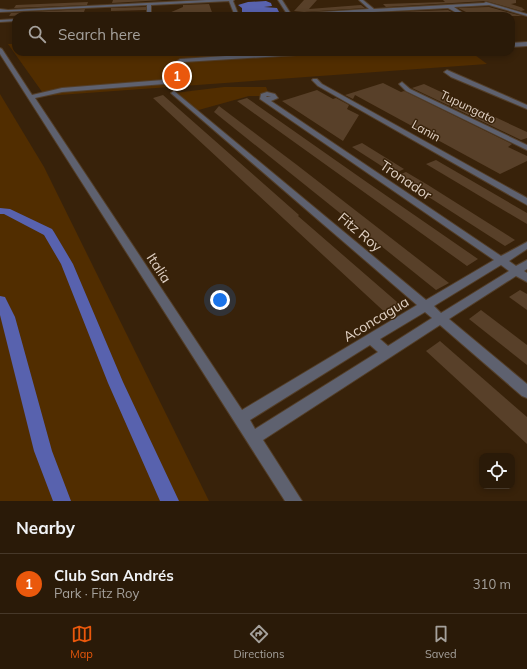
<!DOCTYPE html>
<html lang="en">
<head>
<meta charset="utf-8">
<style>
  body { margin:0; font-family:Mulish,sans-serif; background:#322312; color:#f1f3f6 }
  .controls { position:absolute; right:12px; bottom:12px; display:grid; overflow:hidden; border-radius:8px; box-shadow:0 2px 6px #0003 }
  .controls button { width:36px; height:36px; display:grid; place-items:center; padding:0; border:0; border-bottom:1px solid #463829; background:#2a1a08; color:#f1f3f6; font:20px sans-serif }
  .you { position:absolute; left:220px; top:300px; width:14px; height:14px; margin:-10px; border:3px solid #fff; border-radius:50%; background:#1a73e8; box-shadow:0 0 0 6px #1a73e833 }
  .badge { display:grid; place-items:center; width:26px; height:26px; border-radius:50%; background:#ea580c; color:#fff; font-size:13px; font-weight:700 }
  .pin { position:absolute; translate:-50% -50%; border:2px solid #fff; box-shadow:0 1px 4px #0006 }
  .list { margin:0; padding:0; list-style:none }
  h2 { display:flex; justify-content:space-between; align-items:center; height:52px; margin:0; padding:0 16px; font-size:17px }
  h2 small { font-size:13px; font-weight:400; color:#a5a19c }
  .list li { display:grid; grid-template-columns:26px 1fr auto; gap:12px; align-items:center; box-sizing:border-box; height:60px; padding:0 16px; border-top:1px solid #463829 }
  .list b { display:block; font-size:15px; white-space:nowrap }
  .list p { margin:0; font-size:13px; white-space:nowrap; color:#a5a19c }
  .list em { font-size:13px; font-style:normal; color:#a5a19c }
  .icon { flex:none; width:22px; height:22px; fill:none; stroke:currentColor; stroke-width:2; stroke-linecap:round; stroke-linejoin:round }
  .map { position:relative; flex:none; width:527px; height:501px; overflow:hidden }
  .search { position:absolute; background:#2a1a08; box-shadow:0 2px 6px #0003; left:12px; right:12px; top:12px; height:44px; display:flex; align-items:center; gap:10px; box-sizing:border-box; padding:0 14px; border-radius:12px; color:#a5a19c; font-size:15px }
  .sheet { height:112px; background:#2a1a08 }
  nav { display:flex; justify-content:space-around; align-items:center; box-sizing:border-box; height:56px; border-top:1px solid #463829; background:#2a1a08; font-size:11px; color:#a5a19c }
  nav a { display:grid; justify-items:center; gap:2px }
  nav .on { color:#ea580c }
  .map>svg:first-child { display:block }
</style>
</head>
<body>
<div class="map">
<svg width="527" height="501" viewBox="0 0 527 501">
  <rect width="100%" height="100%" fill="#38220a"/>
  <!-- green -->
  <g fill="#512d00">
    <path d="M8 44H16V52H471L487 64 45 96Z"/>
    <path d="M224 87H266L269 94 262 96H249L195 111 174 93Z"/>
    <path d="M0 94 44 167 209 501H0Z"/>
  </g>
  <!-- water -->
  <path fill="#5862ae" d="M266 1 271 3 272 6 264 7 277 8 279 12 272 14H244L242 12V8L238 5 248 2Z"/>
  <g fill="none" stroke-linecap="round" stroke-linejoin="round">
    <!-- canal -->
    <g fill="#5862ae" fill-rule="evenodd">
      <path d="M0 208 10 209 52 229 54 232 73 264 123 382 179 501H160L108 383 61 264 44 235 4 214H0Z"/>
      <path d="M0 296 5 297 15 317 52 451 71 501H53L34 451 0 315Z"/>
    </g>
  </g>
  <!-- building -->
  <g fill="#584029">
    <path d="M113 0H163L112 3Z"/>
    <path d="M304 0H317L309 9 361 5 365 8 304 12 294 11Z"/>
    <path d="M443 0H516V3L511 4 523 8H522L525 10 521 11 486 1 386 7 383 4 445 2Z"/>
    <path d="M88 2 87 5 14 8 16 5Z"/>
    <path d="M209 4 213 15 209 16H162L183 7V5Z"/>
    <path d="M146 7V10L111 11V8Z"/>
    <path d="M489 7 522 16H474L458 8Z"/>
    <path d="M85 9 84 12 80 13 9 16 11 13Z"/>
    <path d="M448 10 452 12 397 16 392 12Z"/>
    <path d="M383 83 401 92 404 91 512 144 508 147 527 156V161L500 174 355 95 353 99 345 95Z"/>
    <path d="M424 84 527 132V138L521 140 412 88Z"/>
    <path d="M317 90 333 99 336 98 349 105 347 109 359 115 343 141 282 101Z"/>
    <path d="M163 95 299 215 298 216 404 308 390 317 153 98Z"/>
    <path d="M247 98 368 183 478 259 467 266 237 101Z"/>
    <path d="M219 106 297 165 449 283 436 290 214 112Z"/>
    <path d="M362 143 404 169 394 174 352 147Z"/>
    <path d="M436 160 527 213V224L426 164Z"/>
    <path d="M406 172 428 185 515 240 505 246 396 176Z"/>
    <path d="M520 290 527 294V310L509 297Z"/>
    <path d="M481 310 527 345V365L469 319Z"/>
    <path d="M440 341 527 417V444L426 351Z"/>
  </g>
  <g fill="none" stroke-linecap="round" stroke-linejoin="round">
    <defs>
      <g id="minor">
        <path d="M206 0H234L233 1 239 16H235L229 1 151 5V16H147V5L0 12V9L8 10Z"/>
        <path d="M278 0H282L291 14 369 9 359 0H363L374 9 484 3 486 2 527 14V16L489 5 454 7 467 16H462L448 8 299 16H272L287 14Z"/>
        <path d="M16 19V21L0 22V20Z"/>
        <path d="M527 42V46L511 47V43Z"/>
        <path d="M0 48 2 49 32 95 62 88 176 79 178 78 177 61 180 59 288 52 300 53 297 55 183 62 184 79 177 83 62 92 35 98 242 410 417 305 172 94 171 93 174 91 426 300 494 260 260 99 261 94 267 92 275 94 278 98 271 101 501 256 527 242V249L509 261 516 266 527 260V269L524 271 527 273V282L516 276 449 319 527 384V398L522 396 440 325 263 440 302 501H285L0 54ZM267 96 271 97H266ZM501 265 509 271 441 313 434 306ZM425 312 432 318 388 346 380 339ZM370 345 378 352 255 429 250 420Z"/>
        <path d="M447 70 527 105V109L451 77 444 72Z"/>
        <path d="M313 79H317L322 84 527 198V205L318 86 312 80Z"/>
        <path d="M402 82 410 89 527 145V150L406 91 399 84Z"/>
      </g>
    </defs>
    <!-- minor casing -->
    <use href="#minor" stroke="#533e28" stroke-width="2"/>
    <!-- minor -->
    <use href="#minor" fill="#5e616f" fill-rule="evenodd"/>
  </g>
  <g text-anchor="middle" stroke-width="3" stroke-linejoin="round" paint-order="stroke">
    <!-- far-street labels -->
    <g font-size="12" fill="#e0d1c4" stroke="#38220a">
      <text transform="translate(468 107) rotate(26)" y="4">Tupungato</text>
      <text transform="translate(426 131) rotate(29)" y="4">Lanin</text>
    </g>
    <!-- street labels -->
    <g font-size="14" fill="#e0d1c4" stroke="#38220a">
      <text transform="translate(406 180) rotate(34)" y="5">Tronador</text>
      <text transform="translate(360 232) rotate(40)" y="5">Fitz Roy</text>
      <text transform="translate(159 268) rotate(57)" y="5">Italia</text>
      <text transform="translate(376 319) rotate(-31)" y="5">Aconcagua</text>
    </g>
  </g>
</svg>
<div class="controls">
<button><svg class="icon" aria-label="locate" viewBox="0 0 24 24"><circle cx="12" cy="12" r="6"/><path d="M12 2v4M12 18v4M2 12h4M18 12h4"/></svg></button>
</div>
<div class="you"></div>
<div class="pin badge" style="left:177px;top:76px">1</div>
<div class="search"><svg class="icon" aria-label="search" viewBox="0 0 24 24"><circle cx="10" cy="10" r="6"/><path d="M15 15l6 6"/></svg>Search here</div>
</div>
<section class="sheet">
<h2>Nearby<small></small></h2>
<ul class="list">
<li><span class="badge">1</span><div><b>Club San Andrés</b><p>Park · Fitz Roy</p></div><em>310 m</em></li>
</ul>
</section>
<nav>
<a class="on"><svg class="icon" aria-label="map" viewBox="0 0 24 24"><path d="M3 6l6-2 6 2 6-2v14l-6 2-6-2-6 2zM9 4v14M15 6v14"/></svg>Map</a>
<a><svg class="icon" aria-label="directions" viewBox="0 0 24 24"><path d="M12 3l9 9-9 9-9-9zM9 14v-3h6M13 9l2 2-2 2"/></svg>Directions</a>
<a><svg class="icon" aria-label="saved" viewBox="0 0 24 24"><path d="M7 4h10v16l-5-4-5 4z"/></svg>Saved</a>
</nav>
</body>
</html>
